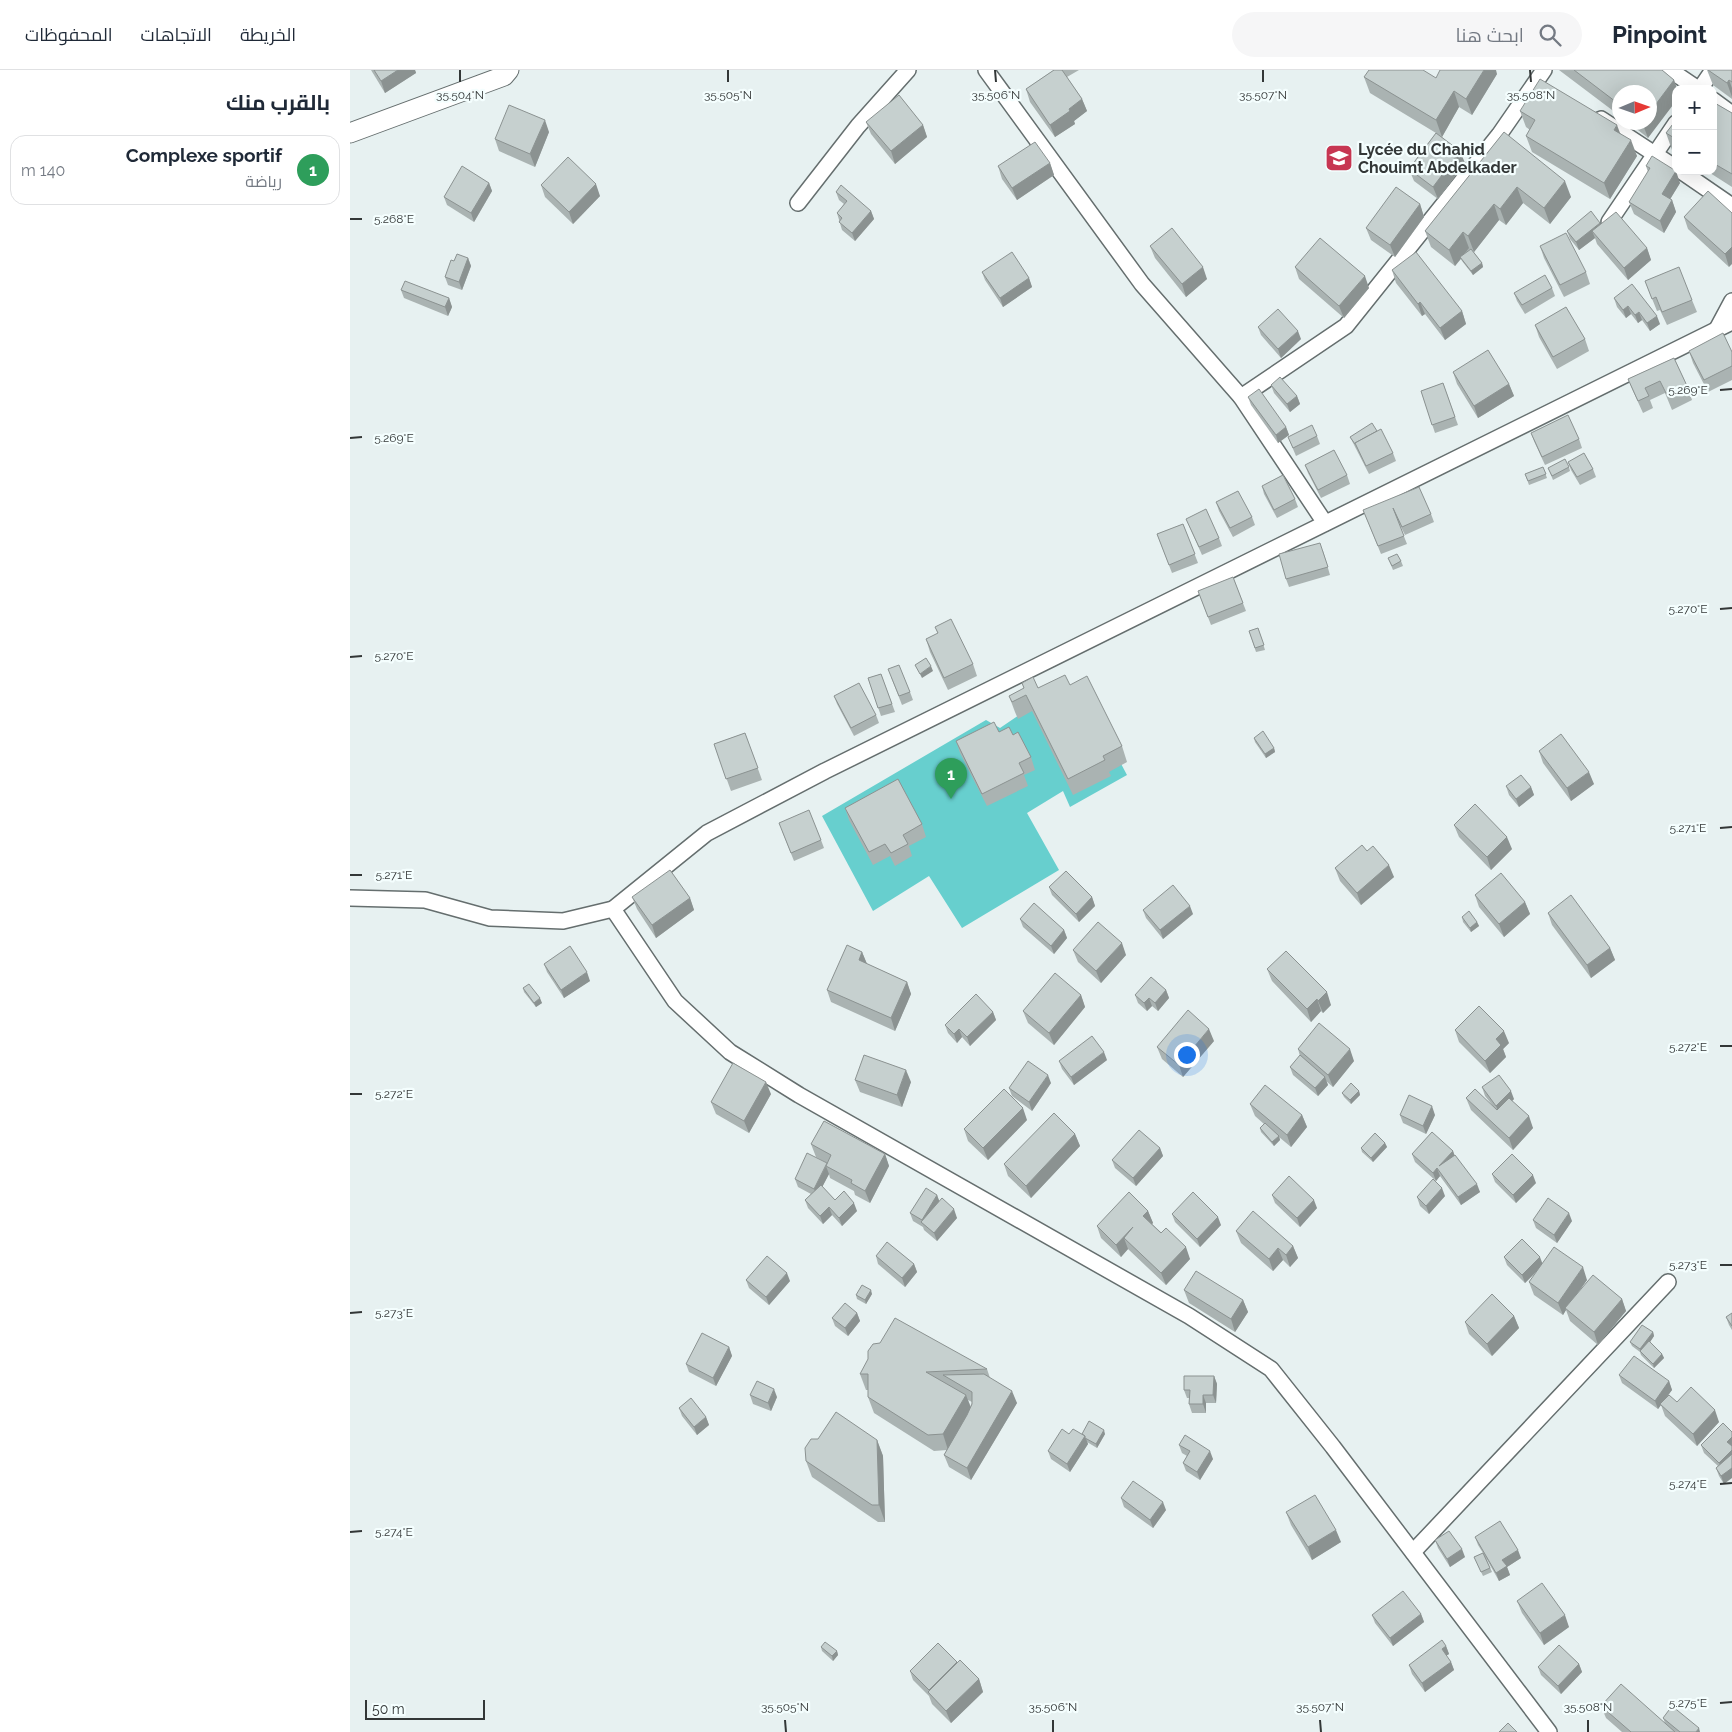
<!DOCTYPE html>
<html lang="ar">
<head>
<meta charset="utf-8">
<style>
  body { margin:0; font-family:Raleway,Cairo,sans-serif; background:#f6f6f7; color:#1f2937; direction:rtl }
  .controls { position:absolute; right:15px; top:15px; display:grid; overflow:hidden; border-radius:10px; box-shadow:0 5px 20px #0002 }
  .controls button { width:45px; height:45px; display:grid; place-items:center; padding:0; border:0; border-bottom:1px solid #e0e1e3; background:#fff; color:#1f2937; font:25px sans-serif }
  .compass { position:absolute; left:1262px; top:15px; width:45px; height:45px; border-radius:50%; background:#fff; box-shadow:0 5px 20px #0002; rotate:88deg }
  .scale { position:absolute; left:15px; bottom:12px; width:120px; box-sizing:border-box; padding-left:5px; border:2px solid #333737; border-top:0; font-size:14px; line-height:18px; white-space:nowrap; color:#333737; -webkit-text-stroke:4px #f4fefe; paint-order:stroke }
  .you { position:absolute; left:836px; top:984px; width:18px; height:18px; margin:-12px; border:4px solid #fff; border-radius:50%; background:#1a73e8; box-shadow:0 0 0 8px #1a73e833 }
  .badge { display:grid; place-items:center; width:32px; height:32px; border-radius:50%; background:#ea580c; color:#fff; font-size:16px; font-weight:700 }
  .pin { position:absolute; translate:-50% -41px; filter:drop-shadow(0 1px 2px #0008) }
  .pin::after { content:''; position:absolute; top:26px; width:18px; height:15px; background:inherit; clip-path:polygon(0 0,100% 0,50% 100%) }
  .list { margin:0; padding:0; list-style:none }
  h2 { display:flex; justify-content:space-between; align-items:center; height:65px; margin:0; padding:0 20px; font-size:21px }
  h2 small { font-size:16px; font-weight:400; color:#747a83 }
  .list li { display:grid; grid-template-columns:32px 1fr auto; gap:15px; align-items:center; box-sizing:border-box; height:70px; margin:0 10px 10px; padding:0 10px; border:1px solid #e0e1e3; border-radius:15px }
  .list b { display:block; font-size:19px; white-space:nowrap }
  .list p { margin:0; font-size:16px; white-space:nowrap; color:#747a83 }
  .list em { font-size:16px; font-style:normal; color:#747a83 }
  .icon { flex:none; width:28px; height:28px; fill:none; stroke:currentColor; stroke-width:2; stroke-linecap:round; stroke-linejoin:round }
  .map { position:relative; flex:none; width:1382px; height:1662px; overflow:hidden; direction:ltr }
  header { display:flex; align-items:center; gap:30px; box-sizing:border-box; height:70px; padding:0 25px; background:#fff; border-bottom:1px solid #e0e1e3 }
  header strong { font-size:24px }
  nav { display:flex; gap:28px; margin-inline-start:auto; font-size:18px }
  .search { width:350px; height:45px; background:#f6f6f7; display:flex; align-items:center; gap:12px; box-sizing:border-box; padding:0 18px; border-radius:28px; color:#747a83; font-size:19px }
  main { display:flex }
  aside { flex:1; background:#fff }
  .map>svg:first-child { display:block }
</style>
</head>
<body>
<header>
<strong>Pinpoint</strong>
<div class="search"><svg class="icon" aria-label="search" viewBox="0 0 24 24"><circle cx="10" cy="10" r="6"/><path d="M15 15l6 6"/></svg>ابحث هنا</div>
<nav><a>الخريطة</a><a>الاتجاهات</a><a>المحفوظات</a></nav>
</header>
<main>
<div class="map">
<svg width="1382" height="1662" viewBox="0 0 1382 1662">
  <rect width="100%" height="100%" fill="#e7f1f1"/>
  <!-- green -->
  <path fill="#67cfce" d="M729 615 777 705 720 737 713 721 677 743 709 800 612 858 579 806 523 841 472 746 636 650 650 658 712 616Z"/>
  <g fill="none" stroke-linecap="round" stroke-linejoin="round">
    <defs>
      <g id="minor">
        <path d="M636 0 792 214 891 327 975 453"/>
        <path d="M1320 0 1348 19"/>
        <path d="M1350 19 1363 0"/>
        <path d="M1363 30 1382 44"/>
        <path d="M1251 49 1326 98"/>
        <path d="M1331 101 1382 136"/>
        <path d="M448 133 508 56 558 0"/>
        <path d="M1259 152 1326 53"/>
        <path d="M1367 259 1382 231"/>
        <path d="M891 327 996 256 1149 65 1194 0"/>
        <path d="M0 828 75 830 140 848 213 851 263 839 357 763 475 701 1382 252"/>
        <path d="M263 839 325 931 380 982 449 1025 839 1246 921 1299 983 1377 1199 1662"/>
        <path d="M1063 1482 1318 1212"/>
      </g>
      <path id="tertiary" d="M0 63 154 6 159 0"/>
    </defs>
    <!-- minor casing -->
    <use href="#minor" stroke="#656e6e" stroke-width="18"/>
    <!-- tertiary casing -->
    <use href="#tertiary" stroke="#656e6e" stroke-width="21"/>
    <!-- minor -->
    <use href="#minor" stroke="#fff" stroke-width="15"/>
    <!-- tertiary -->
    <use href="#tertiary" stroke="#fff" stroke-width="19"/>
  </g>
  <!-- wall -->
  <g fill="#aab3b2" fill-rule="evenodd">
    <path d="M21 0H65L66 3 35 23Z"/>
    <path d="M704 0H729L717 7 732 29 737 41 724 51 725 54 705 67 680 32 676 19Z"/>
    <path d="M1209 0H1312L1324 10 1327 19H1326L1298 68 1278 52H1300L1270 22V46Z"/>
    <path d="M1357 0H1382V29L1363 15Z"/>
    <path d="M1147 4 1122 45 1109 37 1092 67 1115 93 1088 129 1064 111 1059 99 1086 63 1020 23 1014 7 1086 8Z"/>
    <path d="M1363 32 1382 43V117L1357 101H1363Z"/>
    <path d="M1170 41 1270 63 1287 86 1260 129 1182 82 1176 66 1180 60 1176 57Z"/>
    <path d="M1326 50V82L1322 80 1316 63Z"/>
    <path d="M516 52 573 55 577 67 545 94 521 64Z"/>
    <path d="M199 62 185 97 149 81 145 69Z"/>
    <path d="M1154 62 1221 127 1200 154 1173 133 1156 155 1149 150 1124 182 1123 181 1132 193 1133 197 1123 205 1112 191 1111 189 1105 196 1081 177 1075 161Z"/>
    <path d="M700 93 704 105 667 130 652 109 648 96Z"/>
    <path d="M1296 96 1330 113 1320 129 1322 130 1326 142 1314 163 1284 144 1279 132 1298 102Z"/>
    <path d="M139 113 142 121 124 152 97 135 94 127Z"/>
    <path d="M191 115 250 126 223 154 195 127Z"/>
    <path d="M486 122 521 141 524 149 505 171 492 160 487 143 494 134 489 130Z"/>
    <path d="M1070 134 1074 147 1045 187 1021 170 1016 158Z"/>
    <path d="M1382 143 1379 197 1338 159 1334 147Z"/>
    <path d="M1251 154 1297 178 1301 190 1278 210 1247 174 1245 168 1229 180 1220 169 1217 161Z"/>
    <path d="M800 176 857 209 836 227 805 188Z"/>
    <path d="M1190 176 1236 202 1240 214 1214 227 1194 188Z"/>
    <path d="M118 188 121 196 112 220 98 215 95 207 104 191Z"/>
    <path d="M945 197 1019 218 994 248 949 209Z"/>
    <path d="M1042 200 1112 241 1116 254 1095 270 1075 244 1072 246 1046 213Z"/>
    <path d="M632 202 679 208 682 217 653 237 635 210Z"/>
    <path d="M1295 211 1342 230 1347 242 1317 255 1310 240 1307 241Z"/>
    <path d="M1202 218 1205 226 1175 244 1167 231 1164 223Z"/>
    <path d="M51 220 99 228 102 237 98 246 54 228Z"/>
    <path d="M1264 228 1310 254 1300 261 1292 250 1288 253 1281 244 1276 248 1267 237Z"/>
    <path d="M1185 255 1235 269 1239 281 1207 299 1189 267Z"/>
    <path d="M908 257 951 269 931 288 911 265Z"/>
    <path d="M1339 281 1382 282V310L1358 322 1343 293Z"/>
    <path d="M1324 288 1338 318 1342 330 1322 340 1315 323 1300 330 1303 338 1293 343 1283 321 1278 309Z"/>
    <path d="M1103 302 1159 314 1164 326 1128 348 1107 314Z"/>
    <path d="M1093 313 1108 355 1085 363 1071 321Z"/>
    <path d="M921 315 947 326 950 334 940 342 924 323Z"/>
    <path d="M898 327 936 357 939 365 928 373 901 335Z"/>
    <path d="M1027 361 1043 383 1046 391 1019 404 1000 367Z"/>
    <path d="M1181 363 1229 369 1232 378 1195 395 1184 371Z"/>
    <path d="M967 366 970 374 946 386 938 367Z"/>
    <path d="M1218 392 1243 399 1246 407 1230 415 1221 400Z"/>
    <path d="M955 395 997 405 1000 414 971 428 958 403Z"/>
    <path d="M1193 397 1197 408 1179 415 1175 404Z"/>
    <path d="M1219 397 1220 401 1203 410 1198 398Z"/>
    <path d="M912 416 945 429 948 437 927 448 914 424Z"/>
    <path d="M866 432 902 447 905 455 883 467 869 441Z"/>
    <path d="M1013 440 1081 444 1084 452 1055 465 1047 449 1057 474 1031 484Z"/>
    <path d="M836 449 869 468 872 476 852 485Z"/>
    <path d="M833 454 848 493 822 503 807 464Z"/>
    <path d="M973 481 980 505 939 517 936 509Z"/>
    <path d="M1038 488 1051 491 1053 496 1043 500Z"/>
    <path d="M883 507 896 541 861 555 848 521Z"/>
    <path d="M585 557 623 594 627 606 598 620 580 582 576 569 588 564Z"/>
    <path d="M908 558 915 580 906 582 899 561Z"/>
    <path d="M531 604 545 642 531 646 518 608Z"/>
    <path d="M541 607 560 622 563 630 552 635Z"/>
    <path d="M672 613 688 618 720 615 772 676 777 692 759 702 761 706 723 725 682 641 668 649 665 642 659 626 674 618Z"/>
    <path d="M484 626 526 645 529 653 504 666 487 634Z"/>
    <path d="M649 662 663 665 681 687 685 700 674 705 678 716 637 736 610 683 606 671Z"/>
    <path d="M395 663 412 710 381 721 364 674Z"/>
    <path d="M904 668 924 678 925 682 916 688 905 672Z"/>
    <path d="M1189 681 1244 714 1221 731 1193 693Z"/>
    <path d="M1156 716 1181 717 1184 725 1169 737 1159 725Z"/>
    <path d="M495 738 572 754 576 767 559 776 562 786 545 796 540 786 523 795 499 750Z"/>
    <path d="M1104 755 1162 779 1141 800 1109 767Z"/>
    <path d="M432 761 471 770 474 778 444 791Z"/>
    <path d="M1017 781 1044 807 1011 835 990 811 985 798Z"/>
    <path d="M699 817 742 827 745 836 729 852 702 825Z"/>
    <path d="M1125 825 1175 832 1180 844 1154 867 1129 837Z"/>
    <path d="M282 827 340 828 344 840 306 868 287 839Z"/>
    <path d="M793 840 843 844 813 869 796 848Z"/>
    <path d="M1198 843 1260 878 1265 890 1241 908 1202 855Z"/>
    <path d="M1112 847 1127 852 1129 856 1121 862 1113 852Z"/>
    <path d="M670 849 714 860 717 868 704 884 673 857Z"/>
    <path d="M723 880 776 885 751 913 728 892Z"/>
    <path d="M512 882 517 894 557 912 561 924 545 961 481 932 477 920Z"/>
    <path d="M194 894 240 911 214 928 197 902Z"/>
    <path d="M917 899 981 935 973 943 971 941 961 952 922 911Z"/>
    <path d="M173 918 192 933 186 937 174 922Z"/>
    <path d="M816 920 819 928 808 941 802 936 797 941 788 933 785 925Z"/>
    <path d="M731 925 735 937 704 975 678 953 673 941Z"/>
    <path d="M643 942 646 950 620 976 612 967 607 973 598 963 595 955Z"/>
    <path d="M1105 960 1159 973 1153 979 1156 987 1140 1003 1109 972Z"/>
    <path d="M864 971 833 1007 812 989 807 977Z"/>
    <path d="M948 979 1004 991 983 1017 976 1011 978 1015 968 1026 943 1005 940 997 950 986Z"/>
    <path d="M757 990 724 1015 712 999 709 991Z"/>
    <path d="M505 1010 561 1012 552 1037 510 1022Z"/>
    <path d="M701 1013 682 1041 662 1026 659 1018Z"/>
    <path d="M1132 1017 1164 1029 1162 1031 1183 1058 1163 1080 1121 1040 1116 1028 1143 1036 1135 1026Z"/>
    <path d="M1009 1021 1010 1025 1001 1034 994 1027 992 1023Z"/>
    <path d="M421 1024 399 1063 366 1044 361 1032Z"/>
    <path d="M900 1034 952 1045 957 1057 941 1077 929 1067 930 1070 924 1076 911 1062 910 1058 914 1054 905 1046Z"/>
    <path d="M1050 1045H1085L1076 1064 1053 1053Z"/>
    <path d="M677 1050 638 1090 618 1071 614 1059Z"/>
    <path d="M725 1064 730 1076 681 1128 658 1106 654 1094Z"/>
    <path d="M1035 1073 1037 1077 1023 1092 1012 1082 1011 1078Z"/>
    <path d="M461 1074 535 1084 539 1096 520 1133 505 1125 504 1121 480 1108 479 1104 472 1117 485 1130 507 1141 492 1156 482 1145 473 1154 458 1138 455 1130 461 1124 448 1117 445 1109 477 1093 466 1087Z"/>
    <path d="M810 1078 813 1086 786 1116 765 1098 762 1090Z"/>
    <path d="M1103 1081 1104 1085 1130 1122 1111 1135 1090 1106 1086 1111 1065 1092 1062 1084Z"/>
    <path d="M1142 1104 1186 1113 1166 1133 1145 1112Z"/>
    <path d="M587 1125 589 1131 607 1148 587 1171 574 1160 573 1157 563 1151 560 1143Z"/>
    <path d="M922 1125 967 1138 950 1157 925 1133Z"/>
    <path d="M1095 1126 1079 1144 1070 1136 1067 1127Z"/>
    <path d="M798 1141 803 1153 802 1154 840 1189 816 1215 778 1179 771 1187 751 1168 747 1156Z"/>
    <path d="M822 1144 871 1155 850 1177 825 1152Z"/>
    <path d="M1183 1150 1222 1151 1207 1173 1186 1158Z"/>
    <path d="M886 1161 943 1176 948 1188 940 1197 933 1190 923 1201 891 1173Z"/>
    <path d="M526 1186 564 1194 567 1202 555 1217 528 1194Z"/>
    <path d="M1154 1187 1237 1210 1226 1226 1272 1229 1276 1241 1248 1275 1220 1251 1216 1240 1213 1245 1184 1225 1179 1212 1187 1201 1175 1213 1157 1195Z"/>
    <path d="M396 1210 440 1211 419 1235 399 1218Z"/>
    <path d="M834 1220 893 1230 898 1242 885 1262 839 1233Z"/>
    <path d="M522 1224 516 1234 507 1229 506 1225Z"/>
    <path d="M507 1243 510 1251 498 1266 485 1256 482 1248Z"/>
    <path d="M1382 1243V1260L1379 1255 1376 1247Z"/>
    <path d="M1164 1246 1169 1258 1142 1286 1119 1264 1115 1252Z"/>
    <path d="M1303 1262 1304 1266 1300 1272 1312 1284 1314 1288 1304 1298 1291 1285 1290 1282 1282 1276 1280 1272Z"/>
    <path d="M379 1277 382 1286 366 1316 339 1302 336 1294Z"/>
    <path d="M637 1299 640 1308 667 1333 621 1410 599 1397 594 1385 597 1380 584 1381 524 1343 518 1327V1320H516L510 1304ZM618 1330 622 1332 621 1337Z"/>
    <path d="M1269 1305 1319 1311 1322 1320 1314 1330 1327 1332 1369 1352 1347 1376 1315 1346 1311 1335 1308 1339 1272 1313Z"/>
    <path d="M864 1306 867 1314 866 1333H856V1343H842L839 1334 840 1328H837L834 1320Z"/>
    <path d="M400 1325 427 1327 421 1341 403 1334Z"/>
    <path d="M329 1338 356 1347 359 1355 347 1365 332 1346Z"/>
    <path d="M1373 1353 1374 1414 1369 1406 1366 1398 1368 1396 1354 1383 1351 1375Z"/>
    <path d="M719 1364H755L747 1378 737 1372 738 1374 720 1402 701 1389 698 1381Z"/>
    <path d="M527 1370 533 1386 535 1452H528L462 1407 456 1391Z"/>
    <path d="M829 1375 863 1389 850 1410 836 1401 833 1393 837 1386 832 1383Z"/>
    <path d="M771 1428 816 1440 803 1458 774 1437Z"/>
    <path d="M936 1442 991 1472 962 1490 941 1455Z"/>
    <path d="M1125 1467 1171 1488 1157 1497 1160 1505 1149 1511 1136 1488 1142 1502 1133 1506 1124 1487 1133 1483 1128 1475Z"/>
    <path d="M1085 1470 1115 1487 1100 1497 1088 1478Z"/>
    <path d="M1167 1531 1219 1557 1194 1575 1172 1543Z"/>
    <path d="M1071 1544 1074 1552 1043 1576 1025 1553 1022 1545Z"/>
    <path d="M1096 1576 1099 1584 1096 1586 1101 1592 1104 1600 1075 1622 1062 1604 1059 1595Z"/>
    <path d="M471 1577 487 1581 488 1585 483 1591 472 1581Z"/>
    <path d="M607 1592 629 1609 633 1622 601 1653 582 1634 579 1626 563 1610 560 1601Z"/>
    <path d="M1229 1594 1232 1602 1211 1624 1191 1605 1188 1597Z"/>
    <path d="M1251 1636 1315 1653 1313 1648 1350 1662H1272L1256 1648Z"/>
  </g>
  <!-- shaded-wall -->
  <g fill="#8b9291">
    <path d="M48 0H65L66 3 35 23 31 11Z"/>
    <path d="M1134 0H1146L1147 4 1122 45 1116 29Z"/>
    <path d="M1324 10 1327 19H1326V31L1298 68 1292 52H1300V42Z"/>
    <path d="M1379 10 1382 18V27L1377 13Z"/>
    <path d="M1104 21 1109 37 1092 67 1086 50Z"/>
    <path d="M732 29 737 41 724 51 725 54 705 67 700 55 719 39Z"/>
    <path d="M195 50 199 62 185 97 180 84Z"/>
    <path d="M573 55 577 67 545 94 541 81Z"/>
    <path d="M1267 55 1273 71 1264 60Z"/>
    <path d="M1281 70 1287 86 1260 129 1254 113Z"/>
    <path d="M1110 81 1115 93 1088 129 1083 117Z"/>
    <path d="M700 93 704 105 667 130 662 118Z"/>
    <path d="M1326 101 1330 113 1316 136 1312 124Z"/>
    <path d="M1215 111 1221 127 1200 154 1194 138Z"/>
    <path d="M139 113 142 121 124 152 121 143Z"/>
    <path d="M246 114 250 126 223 154 219 142Z"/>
    <path d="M1167 117 1173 133 1156 155 1150 139Z"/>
    <path d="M1322 130 1326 142 1314 163 1310 151Z"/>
    <path d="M1070 134 1074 147 1045 187 1040 175Z"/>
    <path d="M1144 134 1149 150 1124 182 1118 166Z"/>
    <path d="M521 141 524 149 505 171 502 163Z"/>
    <path d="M1250 153 1253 161H1242L1245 168 1229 180 1226 172Z"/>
    <path d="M1113 162 1119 178 1105 196 1099 180Z"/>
    <path d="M1382 177V194L1379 197 1375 184Z"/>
    <path d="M1297 178 1301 190 1278 210 1274 198Z"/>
    <path d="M118 188 121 196 112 220 109 212Z"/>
    <path d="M1132 193 1133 197 1123 205 1121 201Z"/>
    <path d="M853 197 857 209 836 227 832 214Z"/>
    <path d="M1015 206 1019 218 994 248 989 236Z"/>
    <path d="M679 208 682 217 653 237 650 228Z"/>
    <path d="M99 228 102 237 98 246 95 237Z"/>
    <path d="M1070 232 1075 244 1072 246 1068 234Z"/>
    <path d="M1278 236 1281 244 1276 248 1273 240Z"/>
    <path d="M1112 241 1116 254 1095 270 1090 258Z"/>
    <path d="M1289 242 1292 250 1288 253 1285 245Z"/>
    <path d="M1307 246 1310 254 1300 261 1297 253Z"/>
    <path d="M948 261 951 269 931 288 928 279Z"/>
    <path d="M1159 314 1164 326 1128 348 1124 336Z"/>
    <path d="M947 326 950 334 940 342 937 334Z"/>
    <path d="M936 357 939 365 928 373 926 365Z"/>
    <path d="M581 596 583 601 572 608 570 604Z"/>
    <path d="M924 678 925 682 916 688 915 684Z"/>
    <path d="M1239 702 1244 714 1221 731 1217 718Z"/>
    <path d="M1181 717 1184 725 1169 737 1166 729Z"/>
    <path d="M1157 767 1162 779 1141 800 1137 787Z"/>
    <path d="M1039 795 1044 807 1011 835 1007 823Z"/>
    <path d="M742 827 745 836 729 852 726 844Z"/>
    <path d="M340 828 344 840 306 868 302 855Z"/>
    <path d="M1175 832 1180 844 1154 867 1149 854Z"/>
    <path d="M840 836 843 844 813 869 810 860Z"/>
    <path d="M1127 852 1129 856 1121 862 1120 858Z"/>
    <path d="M714 860 717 868 704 884 701 876Z"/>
    <path d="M772 873 776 885 751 913 746 901Z"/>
    <path d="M1260 878 1265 890 1241 908 1237 895Z"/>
    <path d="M512 882 517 894 509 890Z"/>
    <path d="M237 902 240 911 214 928 211 920Z"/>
    <path d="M557 912 561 924 545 961 541 948Z"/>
    <path d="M816 920 819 928 808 941 805 933Z"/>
    <path d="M977 922 981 935 973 943 968 931Z"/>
    <path d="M731 925 735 937 704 975 699 963Z"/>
    <path d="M190 928 192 933 186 937 184 933Z"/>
    <path d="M799 928 802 936 797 941 794 933Z"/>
    <path d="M967 929 971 941 961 952 957 939Z"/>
    <path d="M643 942 646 950 620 976 617 967Z"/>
    <path d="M609 959 612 967 607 973 604 964Z"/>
    <path d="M859 959 864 971 833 1007 829 995Z"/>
    <path d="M1154 961 1159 973 1153 979 1156 987 1140 1003 1135 991 1146 969Z"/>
    <path d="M1000 979 1004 991 983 1017 978 1005Z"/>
    <path d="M754 982 757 990 724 1015 721 1007Z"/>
    <path d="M556 1000 561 1012 552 1037 547 1025Z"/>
    <path d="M698 1005 701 1013 682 1041 679 1032Z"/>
    <path d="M975 1007 978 1015 968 1026 965 1018Z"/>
    <path d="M416 1012 421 1024 399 1063 394 1051Z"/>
    <path d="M1009 1021 1010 1025 1001 1034 1000 1030Z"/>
    <path d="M1161 1021 1164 1029 1149 1044 1146 1036Z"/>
    <path d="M1082 1036 1085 1045 1076 1064 1073 1056Z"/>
    <path d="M673 1038 677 1050 638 1090 633 1078Z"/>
    <path d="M952 1045 957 1057 941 1077 937 1065Z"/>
    <path d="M1179 1046 1183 1058 1163 1080 1159 1068Z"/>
    <path d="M725 1064 730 1076 681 1128 676 1116Z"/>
    <path d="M929 1066 930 1070 924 1076 922 1072Z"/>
    <path d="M1035 1073 1037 1077 1023 1092 1021 1088Z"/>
    <path d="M810 1078 813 1086 786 1116 783 1108Z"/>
    <path d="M1103 1081 1106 1089 1089 1096Z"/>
    <path d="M535 1084 539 1096 520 1133 515 1121Z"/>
    <path d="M476 1096 479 1104 467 1127 464 1119Z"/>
    <path d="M1087 1098 1090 1106 1086 1111 1083 1103Z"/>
    <path d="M1183 1105 1186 1113 1166 1133 1163 1125Z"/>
    <path d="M1127 1114 1130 1122 1111 1135 1108 1127Z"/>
    <path d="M1092 1118 1095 1126 1079 1144 1076 1136Z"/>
    <path d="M587 1125 590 1133 573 1154 572 1150Z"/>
    <path d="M964 1130 967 1138 950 1157 947 1148Z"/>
    <path d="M504 1133 507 1141 492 1156 489 1148Z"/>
    <path d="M479 1137 482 1145 473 1154 470 1146Z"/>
    <path d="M604 1139 607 1148 587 1171 584 1163Z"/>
    <path d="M798 1141 803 1153 798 1158 793 1146Z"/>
    <path d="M1219 1143 1222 1151 1207 1173 1204 1165Z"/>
    <path d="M868 1147 871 1155 850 1177 847 1169Z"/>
    <path d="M783 1157 774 1168 778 1179 771 1187 766 1175Z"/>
    <path d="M943 1176 948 1188 940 1197 936 1185Z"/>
    <path d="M836 1177 840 1189 816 1215 811 1203Z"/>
    <path d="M928 1178 933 1190 923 1201 919 1189Z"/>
    <path d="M1190 1187 1193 1195 1175 1213 1172 1205Z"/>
    <path d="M564 1194 567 1202 555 1217 552 1208Z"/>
    <path d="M1233 1197 1237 1210 1216 1239 1215 1238 1216 1240 1213 1245 1208 1233Z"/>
    <path d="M437 1203 440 1211 419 1235 416 1227Z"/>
    <path d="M521 1220 522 1224 516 1234 515 1230Z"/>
    <path d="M1272 1229 1276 1241 1248 1275 1244 1262Z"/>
    <path d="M893 1230 898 1242 885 1262 881 1249Z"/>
    <path d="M507 1243 510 1251 498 1266 495 1258Z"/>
    <path d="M1164 1246 1169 1258 1142 1286 1137 1274Z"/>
    <path d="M1303 1262 1304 1266 1292 1284 1290 1279Z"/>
    <path d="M379 1277 382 1286 366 1316 363 1308Z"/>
    <path d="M1312 1284 1314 1288 1304 1298 1303 1294Z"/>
    <path d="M864 1306 867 1314 866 1333 863 1325Z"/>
    <path d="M1319 1311 1322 1320 1308 1339 1305 1331Z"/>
    <path d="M424 1319 427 1327 421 1341 418 1333Z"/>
    <path d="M662 1321 667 1333 621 1410 617 1398Z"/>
    <path d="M616 1325 622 1341 598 1380 593 1364Z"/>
    <path d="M853 1325 856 1333V1343L853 1334Z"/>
    <path d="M1365 1340 1369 1352 1347 1376 1343 1364Z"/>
    <path d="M356 1347 359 1355 347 1365 344 1357Z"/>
    <path d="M754 1360 755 1364 747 1378 746 1374Z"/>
    <path d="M735 1366 738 1374 720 1402 717 1394Z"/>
    <path d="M1382 1367V1378L1377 1372Z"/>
    <path d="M527 1370 533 1386 535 1452 529 1435Z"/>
    <path d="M1382 1380V1391L1372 1401 1369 1393Z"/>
    <path d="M860 1381 863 1389 850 1410 847 1402Z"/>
    <path d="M1382 1397V1408L1374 1414 1371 1406Z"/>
    <path d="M813 1432 816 1440 803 1458 800 1450Z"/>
    <path d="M986 1460 991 1472 962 1490 958 1477Z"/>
    <path d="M1112 1479 1115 1487 1100 1497 1097 1489Z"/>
    <path d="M1168 1480 1171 1488 1157 1497 1160 1505 1149 1511 1146 1503 1152 1490Z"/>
    <path d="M1071 1544 1074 1552 1043 1576 1040 1568Z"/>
    <path d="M1215 1545 1219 1557 1194 1575 1190 1563Z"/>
    <path d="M1096 1576 1099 1584 1094 1587 1092 1579Z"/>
    <path d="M487 1581 488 1585 483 1591 482 1586Z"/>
    <path d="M1101 1592 1104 1600 1075 1622 1072 1613Z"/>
    <path d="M1229 1594 1232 1602 1211 1624 1208 1616Z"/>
    <path d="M629 1609 633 1622 601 1653 596 1641Z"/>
    <path d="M1349 1658 1350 1662H1346Z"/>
  </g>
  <!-- building -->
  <g fill="#c6d0cf" stroke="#8b9291">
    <path d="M24 0H48L31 11Z"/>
    <path d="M704 0H712L732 29 719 39 720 41 700 55 676 19Z"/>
    <path d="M1019 0H1073L1086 8 1090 0H1134L1116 29 1104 21 1086 50 1014 7Z"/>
    <path d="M1224 0H1312L1324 10 1300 42V22H1270V35Z"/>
    <path d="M1358 0H1382V12L1379 10 1377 13Z"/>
    <path d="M1190 9 1267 55 1264 60 1281 70 1254 113 1176 66 1185 50 1170 41Z"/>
    <path d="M549 25 573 55 541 81 516 52Z"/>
    <path d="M1363 32 1382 43V104L1363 93Z"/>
    <path d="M159 35 195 50 180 84 145 69Z"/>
    <path d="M1326 50V69L1316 63Z"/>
    <path d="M1154 62 1215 111 1194 138 1167 117 1150 139 1144 134 1118 166 1113 162 1099 180 1075 161Z"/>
    <path d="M1086 63 1110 81 1083 117 1059 99Z"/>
    <path d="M685 72 700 93 662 118 648 96Z"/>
    <path d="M1302 86 1326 101 1312 124 1322 130 1310 151 1279 132 1300 98 1296 96Z"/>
    <path d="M218 87 246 114 219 142 191 115Z"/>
    <path d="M112 96 139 113 121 143 94 127Z"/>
    <path d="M491 115 521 141 502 163 489 152 492 148 487 143 497 131 486 122Z"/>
    <path d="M1046 117 1070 134 1040 175 1016 158Z"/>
    <path d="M1358 121 1382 143V177L1375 184 1334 147Z"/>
    <path d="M1241 141 1250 153 1226 172 1217 161Z"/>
    <path d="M1266 142 1297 178 1274 198 1242 161Z"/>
    <path d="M822 158 853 197 832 214 800 176Z"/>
    <path d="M1216 163 1236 202 1210 215 1190 176Z"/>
    <path d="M970 168 1015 206 989 236 945 197Z"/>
    <path d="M1121 179 1132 193 1121 201 1110 187Z"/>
    <path d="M662 182 679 208 650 228 632 202Z"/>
    <path d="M1066 182 1112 241 1090 258 1070 232 1068 234 1042 200Z"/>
    <path d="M107 184 118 188 109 212 95 207 101 190 104 191Z"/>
    <path d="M1329 197 1342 230 1312 242 1306 227 1302 229 1295 211Z"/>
    <path d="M1195 205 1202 218 1172 235 1164 223Z"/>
    <path d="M55 211 99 228 95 237 51 220Z"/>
    <path d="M1282 214 1307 246 1297 253 1289 242 1285 245 1278 236 1273 240 1264 228Z"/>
    <path d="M1216 237 1235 269 1203 287 1185 255Z"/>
    <path d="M928 239 948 261 928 279 908 257Z"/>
    <path d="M1373 263 1382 282V296L1354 310 1339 281Z"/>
    <path d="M1138 280 1159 314 1124 336 1103 302Z"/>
    <path d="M1324 288 1338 318 1318 327 1310 311 1295 318 1299 326 1288 331 1278 309Z"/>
    <path d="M930 307 947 326 937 334 921 315Z"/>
    <path d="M1093 313 1105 347 1082 355 1071 321Z"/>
    <path d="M909 319 936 357 926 365 898 327Z"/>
    <path d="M1218 345 1229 369 1192 387 1181 363Z"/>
    <path d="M1022 353 1027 361 1005 373V374L1000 367Z"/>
    <path d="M962 355 967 366 943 378 938 367Z"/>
    <path d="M1031 359 1043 383 1016 396 1005 373Z"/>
    <path d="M984 380 997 405 968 420 955 395Z"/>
    <path d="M1234 383 1243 399 1227 407 1218 392Z"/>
    <path d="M1215 389 1219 397 1202 406 1198 398Z"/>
    <path d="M1193 397 1196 404 1178 411 1175 404Z"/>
    <path d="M933 405 945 429 924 440 912 416Z"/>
    <path d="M1069 417 1081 444 1052 457 1043 438 1054 466 1028 476 1013 440Z"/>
    <path d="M888 421 902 447 880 458 866 432Z"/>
    <path d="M856 439 869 468 849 477 836 449Z"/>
    <path d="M833 454 845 484 819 495 807 464Z"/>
    <path d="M970 473 978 497 936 509 929 484Z"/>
    <path d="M1047 484 1051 491 1042 496 1038 488Z"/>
    <path d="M883 507 893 533 858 547 848 521Z"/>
    <path d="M601 549 623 594 594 608 576 569 588 563 585 557Z"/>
    <path d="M908 558 914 575 905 578 899 561Z"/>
    <path d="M576 588 581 596 570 604 565 595Z"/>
    <path d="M549 595 560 622 549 626 538 599Z"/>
    <path d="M531 604 542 634 528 638 518 608Z"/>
    <path d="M715 605 720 615 737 606 772 676 753 686 755 690 718 709 676 625 662 632 659 626 674 618 672 613 683 607 688 618Z"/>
    <path d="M509 613 526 645 501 658 484 626Z"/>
    <path d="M644 652 649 662 659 657 663 665 668 662 681 687 669 693 674 703 632 724 606 671Z"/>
    <path d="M913 661 924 678 915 684 904 668Z"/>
    <path d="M395 663 408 698 376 709 364 674Z"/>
    <path d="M1211 664 1239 702 1217 718 1189 681Z"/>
    <path d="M1171 705 1181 717 1166 729 1156 716Z"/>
    <path d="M548 709 572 754 553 765 558 774 541 783 535 774 519 782 495 738Z"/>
    <path d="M1125 734 1157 767 1137 787 1104 755Z"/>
    <path d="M459 740 471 770 441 783 429 753Z"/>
    <path d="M1012 775 1017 781 1023 776 1039 795 1007 823 985 798Z"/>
    <path d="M320 800 340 828 302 855 282 827Z"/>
    <path d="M716 801 742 827 726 844 699 817Z"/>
    <path d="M1151 803 1175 832 1149 854 1125 825Z"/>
    <path d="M823 815 840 836 810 860 793 840Z"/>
    <path d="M1221 825 1260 878 1237 895 1198 843Z"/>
    <path d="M684 833 714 860 701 876 670 849Z"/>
    <path d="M1119 841 1127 852 1120 858 1112 847Z"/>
    <path d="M748 852 772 873 746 901 723 880Z"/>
    <path d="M497 875 512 882 509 890 557 912 541 948 477 920Z"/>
    <path d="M220 876 237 902 211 920 194 894Z"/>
    <path d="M936 881 977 922 968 931 967 929 957 939 917 899Z"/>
    <path d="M705 903 731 925 699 963 673 941Z"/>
    <path d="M801 907 816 920 805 933 799 928 794 933 785 925Z"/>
    <path d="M179 914 190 928 184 933 173 918Z"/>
    <path d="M626 924 643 942 617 967 609 959 604 964 595 955Z"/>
    <path d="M1129 936 1154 961 1146 969 1151 975 1135 991 1105 960Z"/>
    <path d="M838 940 859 959 829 995 807 977Z"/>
    <path d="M969 953 1000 979 978 1005 948 979Z"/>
    <path d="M742 966 754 982 721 1007 709 991Z"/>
    <path d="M514 985 556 1000 547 1025 505 1010Z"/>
    <path d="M950 985 975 1007 965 1018 940 997Z"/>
    <path d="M678 991 698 1005 679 1032 659 1018Z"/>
    <path d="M383 993 416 1012 394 1051 361 1032Z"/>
    <path d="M1149 1005 1161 1021 1146 1036 1132 1017Z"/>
    <path d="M1001 1013 1009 1021 1000 1030 992 1023Z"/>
    <path d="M915 1015 952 1045 937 1065 900 1034Z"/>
    <path d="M654 1019 673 1038 633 1078 614 1059Z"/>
    <path d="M1125 1019 1147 1040 1159 1028 1179 1046 1159 1068 1116 1028Z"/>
    <path d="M1059 1025 1082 1036 1073 1056 1050 1045Z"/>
    <path d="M704 1043 725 1064 676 1116 654 1094Z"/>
    <path d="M474 1051 535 1084 515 1121 501 1113 502 1110 476 1096 481 1085 461 1074Z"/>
    <path d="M915 1053 929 1066 922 1072 910 1058Z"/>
    <path d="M789 1060 810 1078 783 1108 762 1090Z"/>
    <path d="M1082 1062 1103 1081 1089 1096 1105 1085 1127 1114 1108 1127 1087 1098 1083 1103 1062 1084Z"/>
    <path d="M1025 1063 1035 1073 1021 1088 1011 1078Z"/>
    <path d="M457 1083 477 1093 464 1119 445 1109Z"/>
    <path d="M1162 1084 1183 1105 1163 1125 1142 1104Z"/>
    <path d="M939 1106 964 1130 947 1148 922 1125Z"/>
    <path d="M1083 1109 1092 1118 1076 1136 1067 1127Z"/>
    <path d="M471 1115 485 1130 494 1121 504 1133 489 1148 479 1137 470 1146 455 1130Z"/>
    <path d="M576 1118 587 1125 572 1150 560 1143Z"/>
    <path d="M779 1122 798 1141 793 1146 811 1163 816 1158 836 1177 811 1203 774 1168 783 1157 766 1175 747 1156Z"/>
    <path d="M843 1122 868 1147 847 1169 822 1144Z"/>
    <path d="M592 1128 604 1139 584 1163 571 1152Z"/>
    <path d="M1198 1128 1219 1143 1204 1165 1183 1150Z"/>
    <path d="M903 1141 943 1176 936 1185 928 1178 919 1189 886 1161Z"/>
    <path d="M1172 1169 1190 1187 1172 1205 1154 1187Z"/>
    <path d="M537 1172 564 1194 552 1208 526 1186Z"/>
    <path d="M1204 1177 1233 1197 1208 1233 1179 1212Z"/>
    <path d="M417 1186 437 1203 416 1227 396 1210Z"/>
    <path d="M846 1201 893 1230 881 1249 834 1220Z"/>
    <path d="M1243 1205 1272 1229 1244 1262 1215 1238Z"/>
    <path d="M512 1215 521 1220 515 1230 506 1225Z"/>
    <path d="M1142 1224 1164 1246 1137 1274 1115 1252Z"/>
    <path d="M495 1233 507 1243 495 1258 482 1248Z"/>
    <path d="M1382 1243V1256L1376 1247Z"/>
    <path d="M545 1248 637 1299 576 1302 616 1325 593 1364 578 1365 518 1327V1304H510L518 1289V1281L523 1274 530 1273Z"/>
    <path d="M1292 1255 1303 1262 1290 1279 1280 1272Z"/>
    <path d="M352 1263 379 1277 363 1308 336 1294Z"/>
    <path d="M1299 1271 1312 1284 1303 1294 1290 1281Z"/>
    <path d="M1284 1286 1319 1311 1305 1331 1269 1305Z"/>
    <path d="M634 1304 662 1321 617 1398 594 1385 617 1345 622 1334V1322L593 1305Z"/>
    <path d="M834 1306H864L863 1325H853V1334H839L840 1320H834Z"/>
    <path d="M407 1311 424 1319 418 1333 400 1325Z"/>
    <path d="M1341 1317 1365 1340 1343 1364 1310 1334 1319 1325 1327 1332Z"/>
    <path d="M341 1328 356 1347 344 1357 329 1338Z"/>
    <path d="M486 1342 527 1370 529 1435H522L456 1391 455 1378 461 1369H468Z"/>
    <path d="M739 1351 754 1360 746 1374 735 1368V1366L732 1364Z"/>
    <path d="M1373 1353 1382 1362V1367L1377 1372 1382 1376V1380L1369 1393 1351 1375Z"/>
    <path d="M712 1359 719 1364 723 1359 735 1366 717 1394 698 1381Z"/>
    <path d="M835 1365 860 1381 847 1402 833 1393 840 1381 829 1375Z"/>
    <path d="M1382 1384V1398L1371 1406 1366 1398Z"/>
    <path d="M783 1411 813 1432 800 1450 771 1428Z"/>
    <path d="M965 1425 986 1460 958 1477 936 1442Z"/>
    <path d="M1150 1451 1168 1480 1152 1490 1157 1496 1146 1503 1125 1467Z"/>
    <path d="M1099 1461 1112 1479 1097 1489 1085 1470Z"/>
    <path d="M1133 1483 1140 1498 1131 1502 1124 1487Z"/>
    <path d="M1192 1513 1215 1545 1190 1563 1167 1531Z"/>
    <path d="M1053 1521 1071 1544 1040 1568 1022 1545Z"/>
    <path d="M1092 1570 1096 1576 1092 1579 1101 1592 1072 1613 1059 1595Z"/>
    <path d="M475 1572 487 1581 482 1586 471 1577Z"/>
    <path d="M588 1573 607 1592 579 1620 560 1601Z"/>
    <path d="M1209 1575 1229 1594 1208 1616 1188 1597Z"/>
    <path d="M610 1590 629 1609 596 1641 578 1622Z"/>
    <path d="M1271 1614 1325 1662H1281L1251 1636Z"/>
    <path d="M1322 1636 1349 1658 1346 1662H1330L1313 1648Z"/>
    <path d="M1158 1653 1167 1662H1149Z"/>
  </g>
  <!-- ticks -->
  <path fill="none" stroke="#333737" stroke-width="2" d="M110 0V12M378 0V12M645 0 646 12M913 0V12M1180 0 1181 12M0 149H12M1370 320 1382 319M0 368 12 367M1370 539 1382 538M0 587 12 586M1370 758 1382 757M0 805H12M1370 976H1382M0 1024H12M1370 1195H1382M0 1243 12 1242M1370 1414 1382 1413M0 1462 12 1461M1370 1633 1382 1632M435 1650 436 1662M703 1650V1662M970 1650 971 1662M1238 1650V1662"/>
  <!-- icons -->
  <defs>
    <symbol id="school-square" viewBox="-11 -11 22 22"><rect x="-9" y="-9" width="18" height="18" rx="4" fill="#c73652" stroke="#f4fefe"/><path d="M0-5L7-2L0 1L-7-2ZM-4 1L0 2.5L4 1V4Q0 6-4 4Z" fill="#fff"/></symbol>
  </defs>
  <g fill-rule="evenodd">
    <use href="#school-square" x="973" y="72" width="32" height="32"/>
  </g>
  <g text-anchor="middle" stroke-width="4.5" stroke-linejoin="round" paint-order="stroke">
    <!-- poi labels -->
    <g font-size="16" font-weight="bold" fill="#333737" stroke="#f4fefe" text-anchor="start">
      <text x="1008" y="85">Lycée du Chahid<tspan x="1008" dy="18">Chouimt Abdelkader</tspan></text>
    </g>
  </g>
  <g font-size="12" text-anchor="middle" fill="#333737" stroke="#f4fefe" stroke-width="4.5" stroke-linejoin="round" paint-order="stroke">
    <text x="110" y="29">35.504°N</text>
    <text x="378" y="29">35.505°N</text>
    <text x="646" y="29">35.506°N</text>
    <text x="913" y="29">35.507°N</text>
    <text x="1181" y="29">35.508°N</text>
    <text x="44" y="153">5.268°E</text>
    <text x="1338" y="324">5.269°E</text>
    <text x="44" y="372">5.269°E</text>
    <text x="1338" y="543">5.270°E</text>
    <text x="44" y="590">5.270°E</text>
    <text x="1338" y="762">5.271°E</text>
    <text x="44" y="809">5.271°E</text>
    <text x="1338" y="981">5.272°E</text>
    <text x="44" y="1028">5.272°E</text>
    <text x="1338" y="1199">5.273°E</text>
    <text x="44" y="1247">5.273°E</text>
    <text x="1338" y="1418">5.274°E</text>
    <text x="44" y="1466">5.274°E</text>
    <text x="1338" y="1637">5.275°E</text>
    <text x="435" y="1641">35.505°N</text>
    <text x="703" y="1641">35.506°N</text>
    <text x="970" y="1641">35.507°N</text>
    <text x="1238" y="1641">35.508°N</text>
  </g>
</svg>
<div class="controls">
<button>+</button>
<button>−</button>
</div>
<svg class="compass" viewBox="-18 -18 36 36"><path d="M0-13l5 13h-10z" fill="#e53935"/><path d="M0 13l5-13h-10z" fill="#747a83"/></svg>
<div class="scale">50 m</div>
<div class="you"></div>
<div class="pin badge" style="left:601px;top:729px;background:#2e9e5b">1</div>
</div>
<aside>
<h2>بالقرب منك<small></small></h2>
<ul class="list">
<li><span class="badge" style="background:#2e9e5b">1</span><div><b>Complexe sportif</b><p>رياضة</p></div><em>140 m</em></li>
</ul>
</aside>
</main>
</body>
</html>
